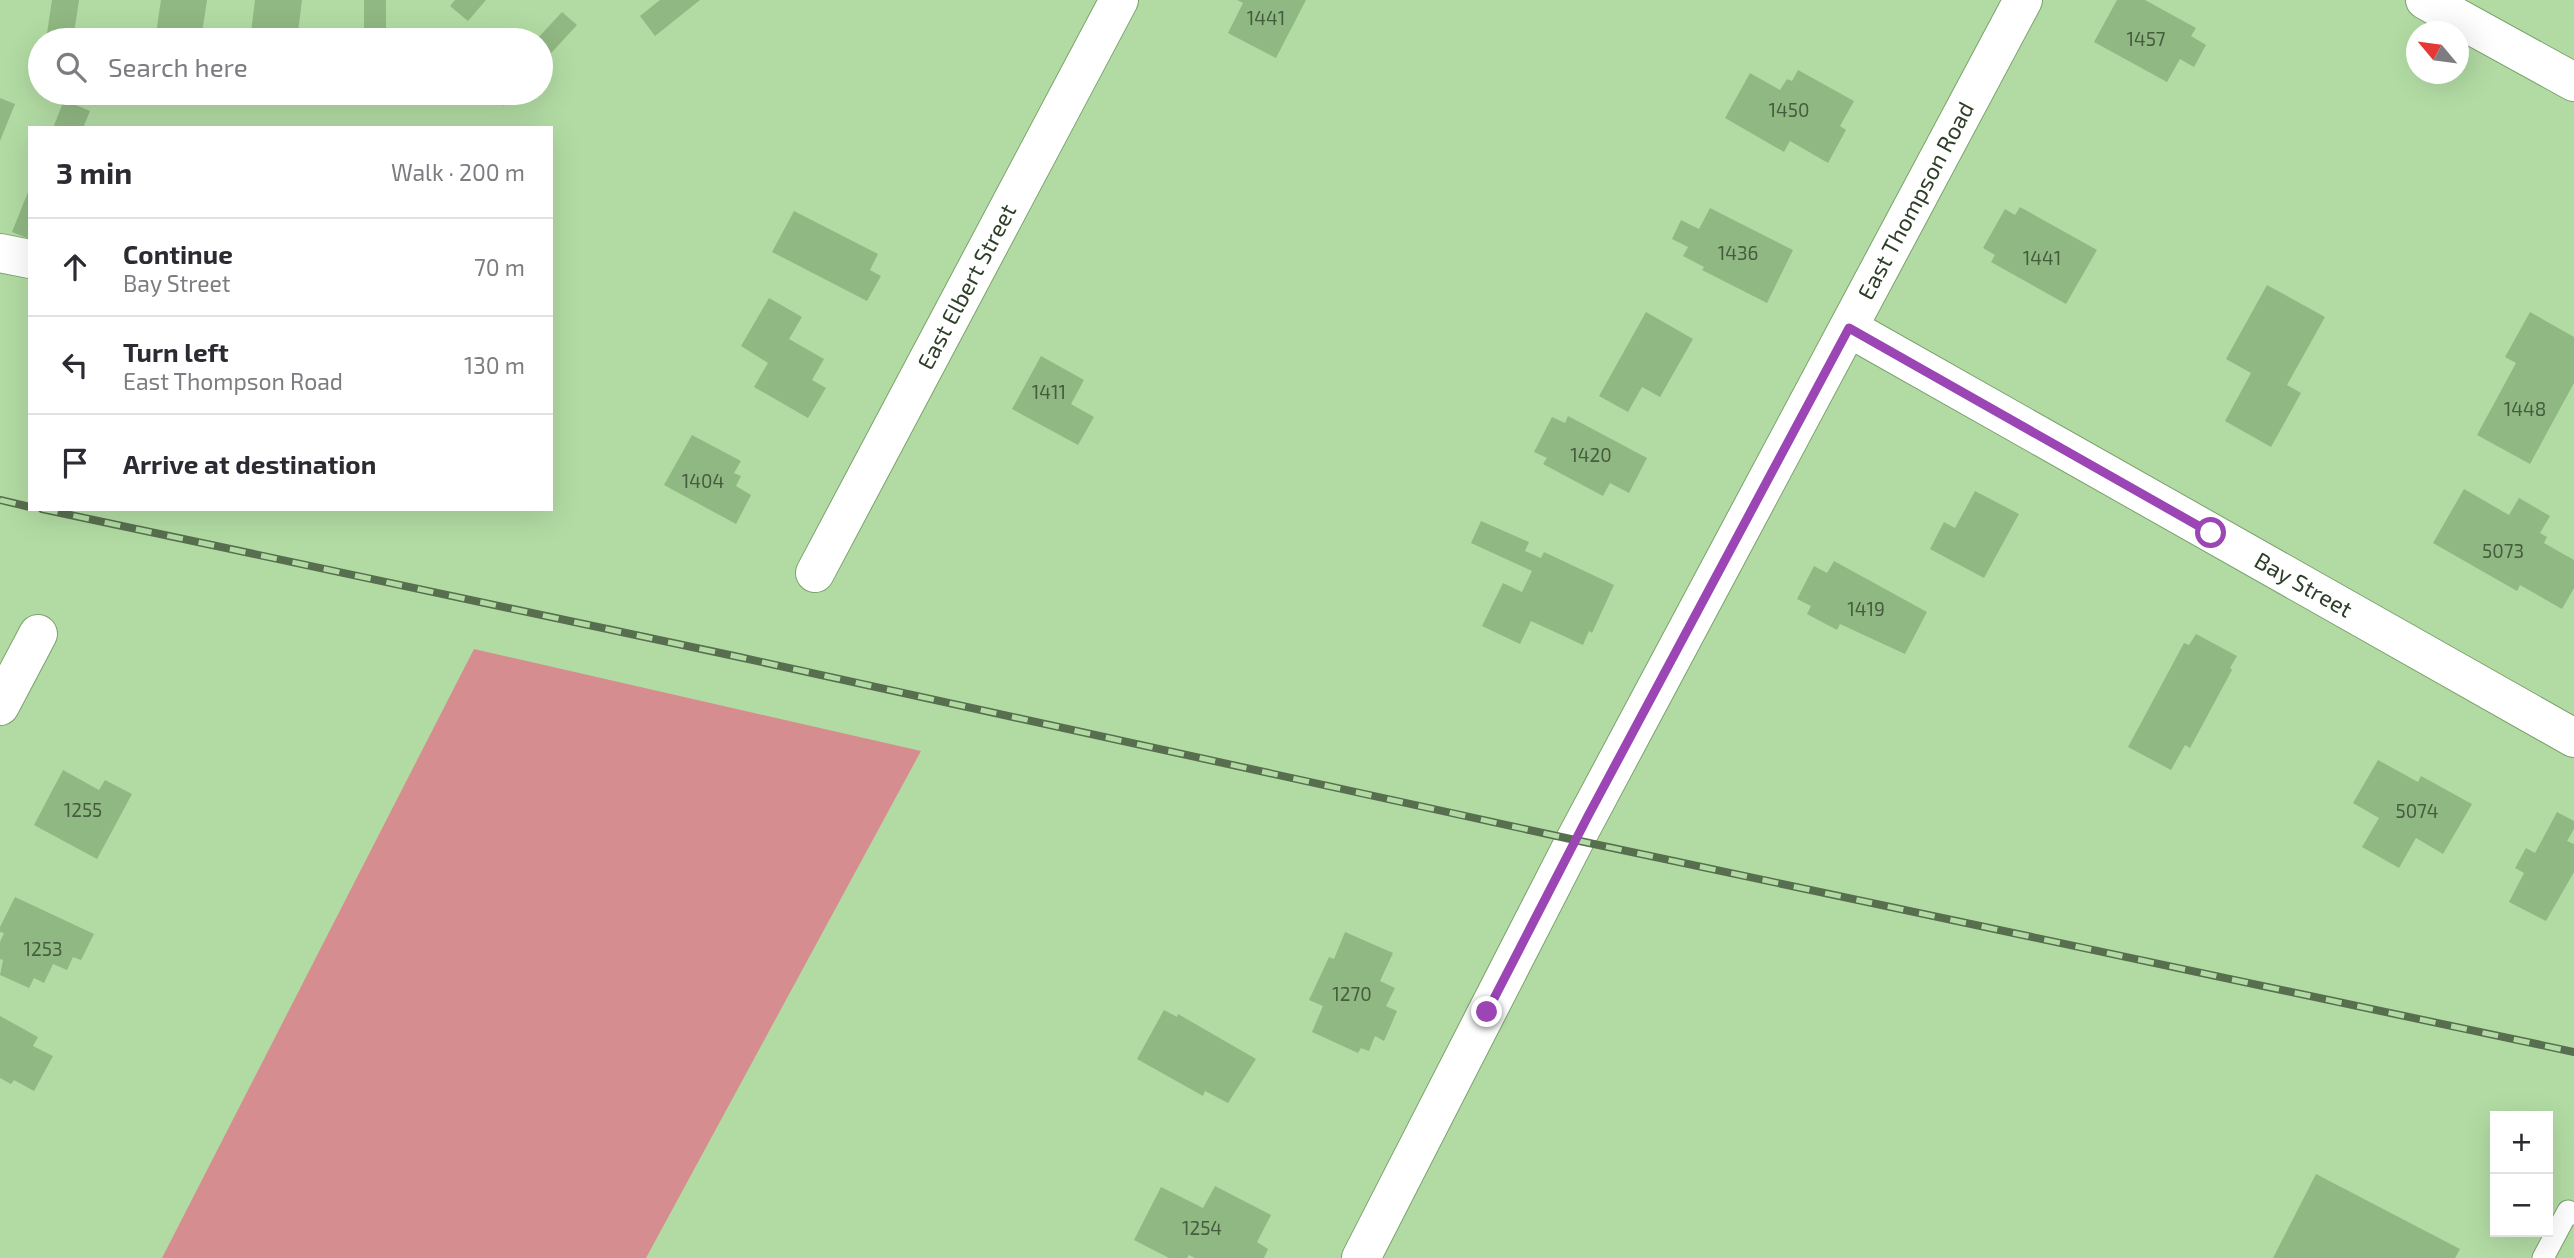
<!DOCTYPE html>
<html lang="en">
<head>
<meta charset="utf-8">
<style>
  body { margin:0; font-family:"Exo 2",sans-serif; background:#f2f2f3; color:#2b2b33 }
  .controls { position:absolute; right:21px; bottom:21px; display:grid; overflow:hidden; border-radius:0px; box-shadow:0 7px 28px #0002 }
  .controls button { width:63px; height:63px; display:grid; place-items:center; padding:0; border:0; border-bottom:2px solid #e1e1e2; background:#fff; color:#2b2b33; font:35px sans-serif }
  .compass { position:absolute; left:2406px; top:21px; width:63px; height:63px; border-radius:50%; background:#fff; box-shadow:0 7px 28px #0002; rotate:299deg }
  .stop { position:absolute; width:21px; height:21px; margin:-16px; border:5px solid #9b46b4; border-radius:50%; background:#fff }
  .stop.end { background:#9b46b4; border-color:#fff; box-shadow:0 2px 7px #0008 }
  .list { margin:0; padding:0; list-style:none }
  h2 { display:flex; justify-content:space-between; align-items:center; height:91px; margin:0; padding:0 28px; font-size:30px }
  h2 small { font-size:23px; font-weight:400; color:#7c7c81 }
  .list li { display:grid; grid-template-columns:46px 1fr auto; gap:21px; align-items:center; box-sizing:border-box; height:98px; padding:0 28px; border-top:2px solid #e1e1e2 }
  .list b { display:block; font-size:26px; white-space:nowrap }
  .list p { margin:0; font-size:23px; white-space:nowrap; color:#7c7c81 }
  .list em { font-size:23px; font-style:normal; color:#7c7c81 }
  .icon { flex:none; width:38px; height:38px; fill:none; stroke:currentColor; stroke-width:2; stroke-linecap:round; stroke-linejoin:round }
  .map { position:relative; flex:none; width:2574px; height:1258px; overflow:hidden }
  .search { position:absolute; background:#fff; box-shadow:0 7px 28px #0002; left:28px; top:28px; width:525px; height:77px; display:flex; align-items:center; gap:18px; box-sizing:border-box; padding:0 24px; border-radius:38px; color:#7c7c81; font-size:26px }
  .panel { position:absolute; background:#fff; box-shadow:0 7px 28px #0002; left:28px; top:126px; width:525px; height:385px; border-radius:0px }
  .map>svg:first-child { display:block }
</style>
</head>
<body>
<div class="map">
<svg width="2574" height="1258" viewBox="0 0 2574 1258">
  <rect width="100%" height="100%" fill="#b2dba3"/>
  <!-- green -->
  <path fill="#d68d8f" d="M474 649 921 751 646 1258H162Z"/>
  <!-- building -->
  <g fill="#90b882">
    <path d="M52 0H79L73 40H46Z"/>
    <path d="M161 0H207L201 40H155Z"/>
    <path d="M255 0H302L297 40H250Z"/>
    <rect x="364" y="0" width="22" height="40"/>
    <path d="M455 0H486L468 21 450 6Z"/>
    <path d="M660 0H700L655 36 640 16Z"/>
    <path d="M1237 0H1306L1276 58 1228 33 1243 3Z"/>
    <path d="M2117 0H2145L2196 28 2191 36 2206 45 2194 67 2180 59 2167 82 2094 42Z"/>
    <path d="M562 12 577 25 541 64V40H536Z"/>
    <path d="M1798 70 1854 101 1840 126 1846 130 1828 163 1790 141 1784 152 1725 118 1750 73 1780 90 1787 79 1792 81Z"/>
    <path d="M489 93H515L503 106Z"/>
    <path d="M0 98 15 104 0 141Z"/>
    <path d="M64 100 90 111 83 128H53Z"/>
    <path d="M30 187V239L12 232Z"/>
    <path d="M2020 207 2097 250 2066 304 1991 262 1995 255 1983 248 2005 209 2015 215Z"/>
    <path d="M1710 208 1793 250 1767 303 1702 270 1704 267 1683 256 1688 247 1672 239 1681 220 1699 229Z"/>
    <path d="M794 211 878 254 870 270 881 276 867 301 772 252Z"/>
    <path d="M2267 285 2325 317 2287 385 2301 393 2271 447 2225 421 2251 373 2226 359Z"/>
    <path d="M769 298 802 317 789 339 824 359 812 380 826 388 808 418 754 387 768 363 741 346Z"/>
    <path d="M1646 312 1693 339 1660 397 1642 387 1628 412 1599 396Z"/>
    <path d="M2530 312 2574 337V383L2530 464 2477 435 2516 363 2505 357Z"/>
    <path d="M1041 356 1084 380 1071 404 1094 417 1078 445 1012 409Z"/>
    <path d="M1568 416 1647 458 1629 493 1610 483 1603 496 1543 464 1547 458 1534 452 1552 417 1565 423Z"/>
    <path d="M692 435 741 461 734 473 741 476 736 486 751 495 736 524 664 485Z"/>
    <path d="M2464 489 2509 515 2519 498 2550 516 2540 533 2547 537 2544 543 2574 560V588L2562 609 2520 585 2517 591 2433 543Z"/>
    <path d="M1975 491 2019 514 1984 578 1930 549 1944 522 1955 528Z"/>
    <path d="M1481 521 1529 542 1525 551 1541 558 1544 552 1614 585 1592 633 1589 631 1583 645 1531 621 1520 644 1482 626 1503 583 1522 592 1532 571 1471 543Z"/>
    <path d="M1834 561 1927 612 1905 654 1840 624 1837 630 1807 614 1811 606 1797 599 1814 566 1827 573Z"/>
    <path d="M2196 634 2237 656 2230 668 2232 670 2190 748 2185 745 2171 770 2128 747 2184 643 2189 645Z"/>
    <path d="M2378 760 2418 782 2421 776 2472 804 2443 854 2416 838 2399 868 2362 847 2379 818 2353 803Z"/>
    <path d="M63 770 99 790 105 780 132 794 97 859 34 825Z"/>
    <path d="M2557 812 2574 821V829L2567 841 2574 844V872L2546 921 2509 902 2524 873 2515 868 2526 848 2535 853Z"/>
    <path d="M15 897 94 934 81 960 73 957 67 970 53 964 44 983 34 978 29 988 0 975 3 960 0 959V942L4 933 0 932V927Z"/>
    <path d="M1345 932 1393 953 1380 981 1395 988 1386 1006 1397 1011 1384 1041 1375 1036 1369 1051 1361 1048 1358 1053 1312 1032 1323 1006 1309 1000 1329 957 1334 959Z"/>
    <path d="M1164 1010 1177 1017 1178 1014 1256 1059 1228 1103 1205 1091 1203 1096 1137 1059Z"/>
    <path d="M0 1016 38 1037 33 1046 53 1056 34 1091 14 1080 11 1084 0 1078Z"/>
    <path d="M2316 1174 2460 1249 2455 1258H2273Z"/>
    <path d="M1215 1186 1271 1215 1257 1242 1268 1249 1264 1258H1195L1189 1255 1187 1258H1169L1134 1240 1161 1187 1203 1208Z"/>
  </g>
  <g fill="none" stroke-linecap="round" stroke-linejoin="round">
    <defs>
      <path id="lane" d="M2543 1258 2568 1211 2574 1214"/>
      <g id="street">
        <path d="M2425 0 2574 82"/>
        <path d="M0 253 30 259"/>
        <path id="s1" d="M1849 328 2574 738"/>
        <path id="s2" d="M815 573 1119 0"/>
        <path d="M0 706 38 634"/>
      </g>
      <g id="secondary">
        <path id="s3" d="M1361 1258 1575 840 2023 0"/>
      </g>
    </defs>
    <!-- lane casing -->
    <use href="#lane" stroke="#7aa26c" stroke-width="23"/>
    <!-- street casing -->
    <use href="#street" stroke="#7aa26c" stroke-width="40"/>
    <!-- secondary casing -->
    <use href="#secondary" stroke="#7aa26c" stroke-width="40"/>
    <!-- lane -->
    <use href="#lane" stroke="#fff" stroke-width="21"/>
    <!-- street -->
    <use href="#street" stroke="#fff" stroke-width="38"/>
    <!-- secondary -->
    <use href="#secondary" stroke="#fff" stroke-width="38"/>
    <defs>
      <g id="rail">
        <path d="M0 500 30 507"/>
        <path d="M42 509 739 657 1575 840 2574 1052"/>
      </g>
    </defs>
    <!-- rail casing -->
    <use href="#rail" stroke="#576f4f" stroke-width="8"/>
    <!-- rail -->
    <use href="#rail" stroke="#b2dba3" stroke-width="5" stroke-dasharray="16" stroke-linecap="butt"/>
  </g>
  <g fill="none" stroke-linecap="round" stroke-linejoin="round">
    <!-- route -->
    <path stroke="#9b46b4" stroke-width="9" d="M1487 1012 1588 816 1849 328 2211 533"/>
  </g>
  <g text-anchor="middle" stroke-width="6" stroke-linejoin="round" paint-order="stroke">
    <!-- number labels -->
    <g font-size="19" fill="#465c3e">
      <text x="1266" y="25">1441</text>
      <text x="2146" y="46">1457</text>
      <text x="1789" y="117">1450</text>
      <text x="1738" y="260">1436</text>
      <text x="2042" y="265">1441</text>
      <text x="1049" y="399">1411</text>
      <text x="2525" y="416">1448</text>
      <text x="1591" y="462">1420</text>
      <text x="703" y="488">1404</text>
      <text x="2503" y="558">5073</text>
      <text x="1866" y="616">1419</text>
      <text x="83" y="817">1255</text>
      <text x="2417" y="818">5074</text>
      <text x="43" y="956">1253</text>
      <text x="1352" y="1001">1270</text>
      <text x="1202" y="1235">1254</text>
    </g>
    <!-- street labels -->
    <g font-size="23" fill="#2e3e28" stroke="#b2dba3">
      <text dy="8" stroke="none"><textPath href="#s3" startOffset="1194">East Thompson Road</textPath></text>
      <text dy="8" stroke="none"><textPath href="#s2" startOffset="324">East Elbert Street</textPath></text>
      <text dy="8" stroke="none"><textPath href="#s1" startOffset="522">Bay Street</textPath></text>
    </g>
  </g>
</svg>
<div class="controls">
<button>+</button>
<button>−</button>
</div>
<svg class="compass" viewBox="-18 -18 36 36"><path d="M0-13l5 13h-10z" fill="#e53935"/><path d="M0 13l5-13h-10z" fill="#7c7c81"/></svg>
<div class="stop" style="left:2211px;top:533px"></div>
<div class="stop end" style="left:1487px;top:1012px"></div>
<div class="search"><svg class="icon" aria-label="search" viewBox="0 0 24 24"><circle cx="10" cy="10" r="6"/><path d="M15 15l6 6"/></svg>Search here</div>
<section class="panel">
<h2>3 min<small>Walk · 200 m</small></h2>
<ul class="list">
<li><svg class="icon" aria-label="ahead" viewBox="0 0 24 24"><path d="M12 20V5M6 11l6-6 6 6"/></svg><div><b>Continue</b><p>Bay Street</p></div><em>70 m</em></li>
<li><svg class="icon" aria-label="left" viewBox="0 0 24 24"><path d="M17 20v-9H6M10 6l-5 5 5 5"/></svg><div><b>Turn left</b><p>East Thompson Road</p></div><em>130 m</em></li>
<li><svg class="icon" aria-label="arrive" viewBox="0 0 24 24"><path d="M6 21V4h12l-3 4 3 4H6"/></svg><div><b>Arrive at destination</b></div></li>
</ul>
</section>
</div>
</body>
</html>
